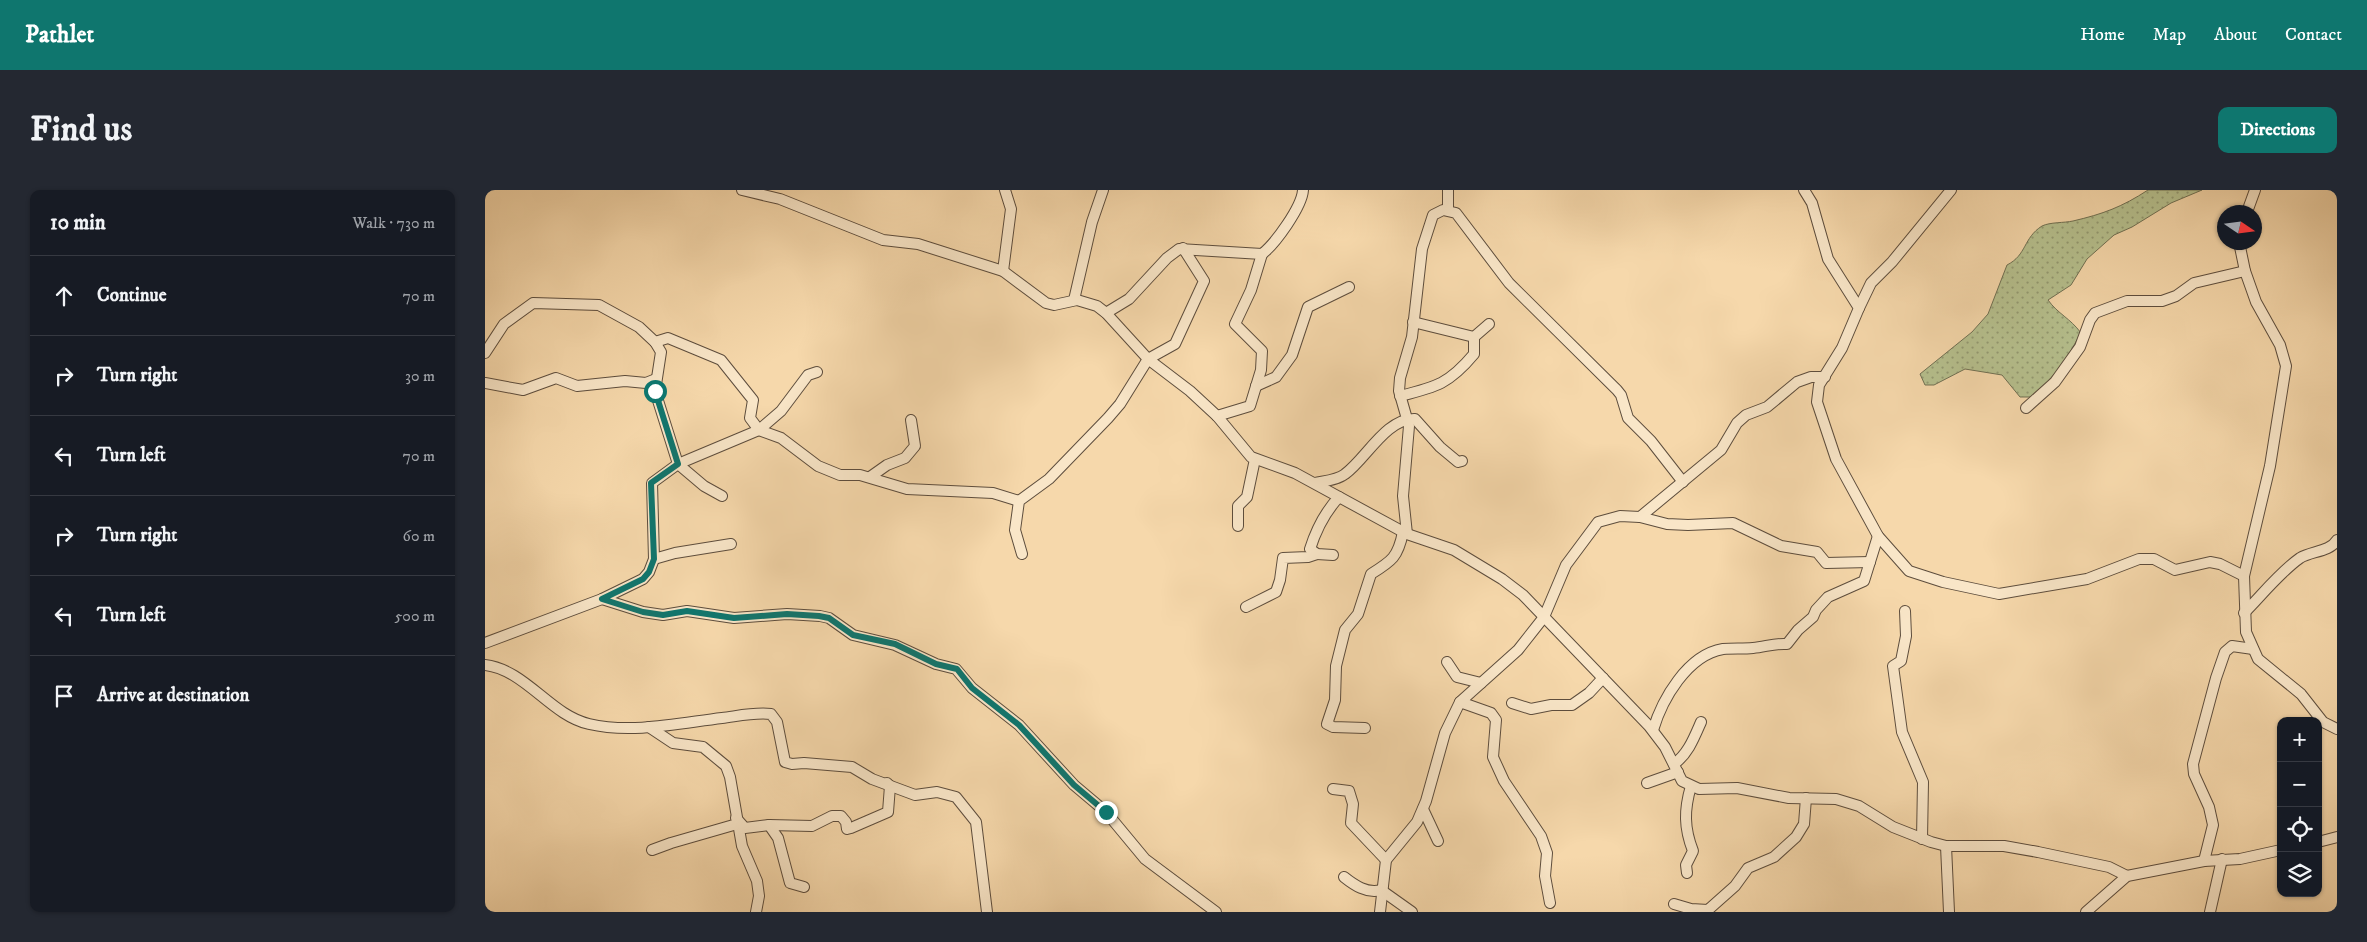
<!DOCTYPE html>
<html lang="en">
<head>
<meta charset="utf-8">
<style>
  body { margin:0; font-family:"IM FELL DW Pica",serif; background:#242831; color:#f1f3f6 }
  .controls { position:absolute; right:15px; bottom:15px; display:grid; overflow:hidden; border-radius:10px; box-shadow:0 1px 4px #0004 }
  .controls button { width:45px; height:45px; display:grid; place-items:center; padding:0; border:0; border-bottom:1px solid #363941; background:#171b24; color:#f1f3f6; font:25px sans-serif }
  .compass { position:absolute; left:1732px; top:15px; width:45px; height:45px; border-radius:50%; background:#171b24; box-shadow:0 1px 4px #0004; rotate:103deg }
  .stop { position:absolute; width:15px; height:15px; margin:-11px; border:4px solid #0f766e; border-radius:50%; background:#fff }
  .stop.end { background:#0f766e; border-color:#fff; box-shadow:0 1px 5px #0008 }
  .list { margin:0; padding:0; list-style:none }
  h2 { display:flex; justify-content:space-between; align-items:center; height:65px; margin:0; padding:0 20px; font-size:21px }
  h2 small { font-size:16px; font-weight:400; color:#9ea1a6 }
  .list li { display:grid; grid-template-columns:32px 1fr auto; gap:15px; align-items:center; box-sizing:border-box; height:80px; padding:0 20px; border-top:1px solid #363941 }
  .list b { display:block; font-size:19px; white-space:nowrap }
  .list em { font-size:16px; font-style:normal; color:#9ea1a6 }
  .icon { flex:none; width:28px; height:28px; fill:none; stroke:currentColor; stroke-width:2; stroke-linecap:round; stroke-linejoin:round }
  .map { position:relative; flex:none; width:1852px; height:722px; overflow:hidden; border-radius:10px }
  header { display:flex; align-items:center; gap:30px; box-sizing:border-box; height:70px; padding:0 25px; background:#0f766e; color:#fff }
  header strong { font-size:24px }
  nav { display:flex; gap:28px; margin-inline-start:auto; font-size:18px }
  .intro { display:flex; align-items:center; justify-content:space-between; box-sizing:border-box; height:120px; padding:0 30px }
  h1 { margin:0; font-size:35px }
  .button { padding:12px 22px; border-radius:10px; background:#0f766e; color:#fff; font-size:18px; font-weight:700 }
  main { display:flex; gap:30px; padding:0 30px }
  aside { flex:1; background:#171b24; border-radius:10px; box-shadow:0 1px 4px #0004 }
  .map>svg:first-child { display:block }
</style>
</head>
<body>
<header>
<strong>Pathlet</strong>
<nav><a>Home</a><a>Map</a><a>About</a><a>Contact</a></nav>
</header>
<div class="intro"><h1>Find us</h1><a class="button">Directions</a></div>
<main>
<aside>
<h2>10 min<small>Walk · 730 m</small></h2>
<ul class="list">
<li><svg class="icon" aria-label="ahead" viewBox="0 0 24 24"><path d="M12 20V5M6 11l6-6 6 6"/></svg><div><b>Continue</b></div><em>70 m</em></li>
<li><svg class="icon" aria-label="right" viewBox="0 0 24 24"><path d="M7 20v-9h11M14 6l5 5-5 5"/></svg><div><b>Turn right</b></div><em>30 m</em></li>
<li><svg class="icon" aria-label="left" viewBox="0 0 24 24"><path d="M17 20v-9H6M10 6l-5 5 5 5"/></svg><div><b>Turn left</b></div><em>70 m</em></li>
<li><svg class="icon" aria-label="right" viewBox="0 0 24 24"><path d="M7 20v-9h11M14 6l5 5-5 5"/></svg><div><b>Turn right</b></div><em>60 m</em></li>
<li><svg class="icon" aria-label="left" viewBox="0 0 24 24"><path d="M17 20v-9H6M10 6l-5 5 5 5"/></svg><div><b>Turn left</b></div><em>500 m</em></li>
<li><svg class="icon" aria-label="arrive" viewBox="0 0 24 24"><path d="M6 21V4h12l-3 4 3 4H6"/></svg><div><b>Arrive at destination</b></div></li>
</ul>
</aside>
<div class="map">
<svg width="1852" height="722" viewBox="0 0 1852 722">
  <defs>
    <pattern id="grass-dots" width="8" height="8" patternUnits="userSpaceOnUse" patternTransform="scale(1.25)"><rect width="8" height="8" fill="#b6c08e"/><path d="M2 2h.1M6 6h.1" fill="none" stroke="#949b73" stroke-width="1.8" stroke-linecap="round"/></pattern>
  </defs>
  <rect width="100%" height="100%" fill="#f6d8ab"/>
  <filter id="stains"><feTurbulence type="fractalNoise" baseFrequency=".004" numOctaves="4"/><feColorMatrix values="0 0 0 0 .2 0 0 0 0 .09 0 0 0 0 .02 0 0 0 .5 -.17"/></filter>
  <radialGradient id="worn" r=".72"><stop offset=".6" stop-color="#630" stop-opacity="0"/><stop offset="1" stop-color="#630" stop-opacity=".3"/></radialGradient>
  <!-- grass -->
  <path fill="url(#grass-dots)" stroke="#707053" d="M1663 0H1717L1686 13 1647 37 1629 45 1602 69 1586 95 1563 110C1573 124 1585 128 1596 143L1577 176 1548 207H1535L1517 185 1480 179 1449 195H1440L1435 184 1487 142 1503 124 1522 75C1542 65 1538 48 1557 36 1565 32 1579 33 1588 31 1618 24 1637 17 1663 0Z"/>
  <g fill="none" stroke-linecap="round" stroke-linejoin="round">
    <defs>
      <g id="minor">
        <path d="M257 0 295 9 398 50 433 54 518 81 561 113 569 115 592 110 612 116 621 123 663 169 705 201 732 226 766 267 810 283 922 344 969 360 1017 389 1038 405 1164 536 1180 557 1197 591 1214 599 1252 598 1304 608 1351 609 1374 616 1408 637 1446 652 1461 656H1519L1553 662 1624 677 1642 686"/>
        <path d="M1319 0 1327 13 1343 69 1374 118 1357 158 1334 195 1332 212 1351 269 1393 346 1424 381 1458 392 1514 404 1602 389 1654 369H1669L1690 380 1725 372 1735 374 1759 386"/>
        <path d="M963 20V0"/>
        <path d="M1762 22 1770 0"/>
        <path d="M1754 52 1760 81 1771 112 1795 155 1801 176 1785 276 1759 386 1761 442 1773 469 1816 504 1838 532 1852 539"/>
        <path d="M518 81 526 19 520 0"/>
        <path d="M589 110 607 32 618 0"/>
        <path d="M1374 118 1386 93 1407 72 1466 0"/>
        <path d="M621 123 644 109 682 68 694 59 777 64C790 54 817 17 818 0"/>
        <path d="M928 132 989 147"/>
        <path d="M170 152 183 148 236 170 268 210 265 228 274 240 296 248 333 276 355 285H375L422 299 508 303 534 311"/>
        <path d="M0 163 19 134 48 113 114 115 154 137 170 152 176 162 170 201 193 274 219 296 237 306"/>
        <path d="M0 193 38 200 71 188 92 196 140 191 161 193 171 189"/>
        <path d="M771 196 791 187 807 165 823 117 864 97"/>
        <path d="M915 206C951 197 964 194 989 164V147L1004 134"/>
        <path d="M1541 218 1570 192 1595 157 1605 130 1610 123 1642 111H1677L1691 106 1709 93 1760 81"/>
        <path d="M732 226 765 216 776 180 777 161 750 134 766 100 777 64"/>
        <path d="M385 287 402 275 420 268 430 256 426 230"/>
        <path d="M830 293C839 291 853 290 860 284 881 269 901 228 930 229L955 257 973 272 977 271"/>
        <path d="M1155 327 1182 334 1203 335 1248 333 1296 356 1332 362 1341 373 1385 372"/>
        <path d="M753 336V316L762 307 770 269"/>
        <path d="M922 344 918 306 924 236 914 201 915 188 927 147 937 59 948 25 958 20 971 23 1024 93 1132 200 1136 205 1143 228 1166 251 1198 292"/>
        <path d="M537 364 530 340 534 311 564 289 623 228 635 214 663 169 690 154 719 91 698 58"/>
        <path d="M848 365 832 364 825 359C831 340 840 322 854 307"/>
        <path d="M169 369 190 363 246 354"/>
        <path d="M117 409 158 422 178 425 202 421 249 428 302 424 335 426 344 428 368 445 410 455 451 474 471 479 487 498 534 535 589 595 621 622 660 669 731 722"/>
        <path d="M761 417 791 402 795 390 798 368 823 367 832 364"/>
        <path d="M1420 421 1421 446 1416 471 1408 476 1417 542 1438 592 1437 649"/>
        <path d="M1759 423C1776 406 1795 382 1815 368 1826 361 1845 362 1852 350"/>
        <path d="M0 453 117 409 158 389 164 382 169 369 167 293 193 274 274 240 296 221 323 185 332 182"/>
        <path d="M962 472 972 487 996 493"/>
        <path d="M0 475C41 480 65 525 104 534 147 544 195 533 237 528 253 526 270 522 286 524L292 532 300 572 307 574 319 573 367 577 387 589 430 605 452 602 471 607 491 632 502 722"/>
        <path d="M975 512 1006 523 1011 530 1008 567 1019 591 1056 646 1062 663 1060 686 1065 713"/>
        <path d="M1027 513 1046 519 1066 515H1087L1104 503 1118 488"/>
        <path d="M164 537 188 553 218 557 241 576 245 587 257 656 272 691 274 706 271 722"/>
        <path d="M880 538 848 537 842 534 850 510 851 476 860 440 873 424 886 384C907 371 913 367 918 342"/>
        <path d="M1168 540C1177 510 1202 465 1238 459 1248 458 1258 459 1268 458 1280 457 1290 453 1302 454L1313 440 1328 427 1331 420 1343 407 1379 391 1393 346"/>
        <path d="M1189 574C1203 564 1209 548 1216 532"/>
        <path d="M1162 593 1193 582"/>
        <path d="M848 599 864 601 868 614 866 633 901 670"/>
        <path d="M938 619 953 651"/>
        <path d="M251 628 260 638 284 635 327 636 347 626H356L361 632 362 639 366 638 403 622 405 596 402 593"/>
        <path d="M284 635 293 648 305 693 319 697"/>
        <path d="M1833 652 1852 647"/>
        <path d="M1461 656 1464 722"/>
        <path d="M167 660 186 653 252 634"/>
        <path d="M1719 671 1728 635 1724 617 1709 584 1708 574 1731 488 1740 462 1747 456 1768 459"/>
        <path d="M1202 683 1201 675 1208 661C1199 638 1199 620 1206 596"/>
        <path d="M859 687C869 695 882 704 896 700L927 722"/>
        <path d="M1189 714 1206 719 1223 720 1250 696 1263 678 1289 667 1311 647 1319 634 1321 608"/>
        <path d="M895 722 901 670 932 632 941 611 960 543 975 512 1033 460 1059 427 1081 375 1113 332 1135 326 1155 327 1236 260 1252 233 1261 225 1282 217 1312 192 1326 187H1340"/>
        <path d="M1601 722 1642 686 1719 671 1755 669 1796 660"/>
        <path d="M1725 722 1737 669"/>
      </g>
    </defs>
    <!-- minor casing -->
    <use href="#minor" stroke="#5d4d3d" stroke-width="12"/>
    <!-- minor -->
    <use href="#minor" stroke="#f9e6c8" stroke-width="10"/>
  </g>
  <g fill="none" stroke-linecap="round" stroke-linejoin="round">
    <!-- route -->
    <path stroke="#0f766e" stroke-width="6" d="M170 201 193 274 166 293 169 369 164 382 158 389 117 409 158 422 178 425 202 421 249 428 302 424 334 426 344 428 368 445 410 454 451 474 472 479 487 498 534 535 589 595 621 622"/>
  </g>
  <rect width="100%" height="100%" filter="url(#stains)"/>
  <rect width="100%" height="100%" fill="url(#worn)"/>
</svg>
<div class="controls">
<button>+</button>
<button>−</button>
<button><svg class="icon" aria-label="locate" viewBox="0 0 24 24"><circle cx="12" cy="12" r="6"/><path d="M12 2v4M12 18v4M2 12h4M18 12h4"/></svg></button>
<button><svg class="icon" aria-label="layers" viewBox="0 0 24 24"><path d="M12 4l9 5-9 5-9-5zM3 14l9 5 9-5"/></svg></button>
</div>
<svg class="compass" viewBox="-18 -18 36 36"><path d="M0-13l5 13h-10z" fill="#e53935"/><path d="M0 13l5-13h-10z" fill="#9ea1a6"/></svg>
<div class="stop" style="left:170px;top:201px"></div>
<div class="stop end" style="left:621px;top:622px"></div>
</div>
</main>
</body>
</html>
